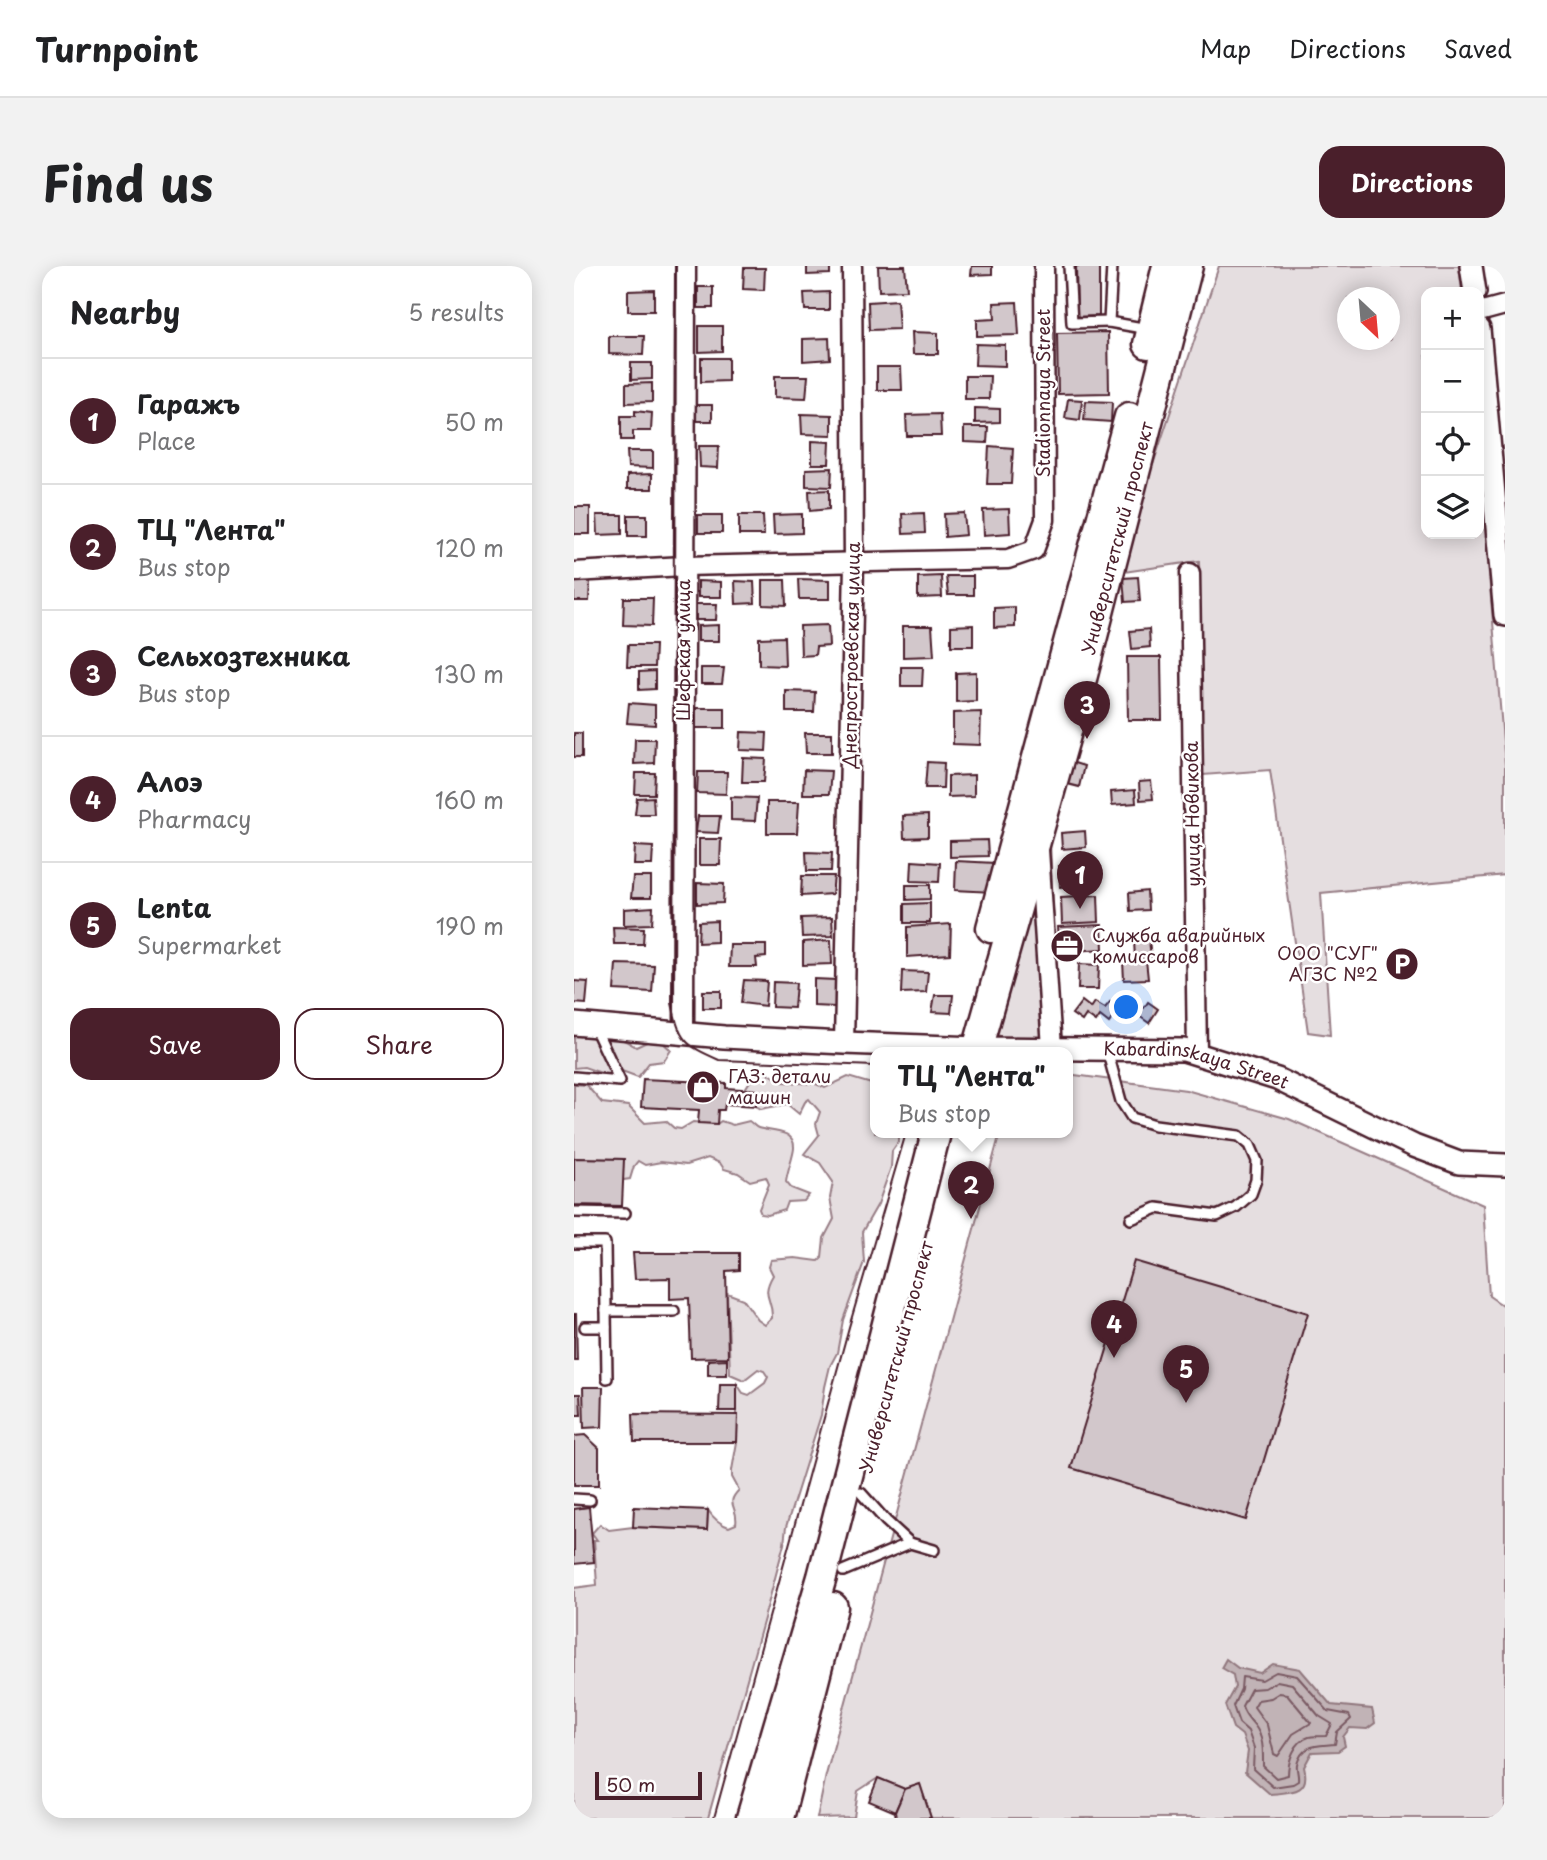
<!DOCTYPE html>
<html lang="en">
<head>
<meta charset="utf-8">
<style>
  body { margin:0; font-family:"Playpen Sans",sans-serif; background:#f2f2f2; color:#202124 }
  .controls { position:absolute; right:21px; top:21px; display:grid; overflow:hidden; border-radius:14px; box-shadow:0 4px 18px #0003 }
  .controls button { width:63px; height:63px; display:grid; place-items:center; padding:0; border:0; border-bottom:2px solid #e0e0e0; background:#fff; color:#202124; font:35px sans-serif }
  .compass { position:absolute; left:763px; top:21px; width:63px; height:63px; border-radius:50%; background:#fff; box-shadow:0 4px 18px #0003; rotate:154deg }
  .scale { position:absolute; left:21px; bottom:18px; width:107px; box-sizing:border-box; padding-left:7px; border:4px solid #4a1f2b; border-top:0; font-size:19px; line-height:24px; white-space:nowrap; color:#4a1f2b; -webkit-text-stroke:5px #fff; paint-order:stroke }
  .you { position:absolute; left:553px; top:742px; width:24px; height:24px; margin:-18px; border:5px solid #fff; border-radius:50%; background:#1a73e8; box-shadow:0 0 0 10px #1a73e833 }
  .badge { display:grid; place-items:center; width:46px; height:46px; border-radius:50%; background:#4a1f2b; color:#fff; font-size:23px; font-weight:700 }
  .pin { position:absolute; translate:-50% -58px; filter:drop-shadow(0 2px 4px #0008) }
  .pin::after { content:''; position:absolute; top:37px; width:24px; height:21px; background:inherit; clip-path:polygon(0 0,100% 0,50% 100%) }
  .popup { position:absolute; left:296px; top:781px; width:203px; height:91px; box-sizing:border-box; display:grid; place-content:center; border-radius:14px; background:#fff; filter:drop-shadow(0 2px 5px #0005); font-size:23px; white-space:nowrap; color:#757577 }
  .popup b { font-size:26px; color:#202124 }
  .popup::after { content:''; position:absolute; left:50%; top:100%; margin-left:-14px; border:14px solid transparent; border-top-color:#fff }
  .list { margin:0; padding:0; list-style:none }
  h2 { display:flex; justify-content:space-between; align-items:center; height:91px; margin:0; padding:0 28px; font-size:30px }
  h2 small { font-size:23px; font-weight:400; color:#757577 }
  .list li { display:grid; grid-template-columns:46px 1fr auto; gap:21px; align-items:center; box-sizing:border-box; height:126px; padding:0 28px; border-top:2px solid #e0e0e0 }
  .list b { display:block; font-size:26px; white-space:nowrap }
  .list p { margin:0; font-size:23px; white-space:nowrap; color:#757577 }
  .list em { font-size:23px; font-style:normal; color:#757577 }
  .actions { display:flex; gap:14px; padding:21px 28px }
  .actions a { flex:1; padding:16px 0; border:2px solid #4a1f2b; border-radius:21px; text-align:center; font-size:24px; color:#4a1f2b }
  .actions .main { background:#4a1f2b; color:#fff }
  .icon { flex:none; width:38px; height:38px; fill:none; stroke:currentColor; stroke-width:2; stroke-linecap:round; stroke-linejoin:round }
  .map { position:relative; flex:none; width:931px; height:1552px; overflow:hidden; border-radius:21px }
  header { display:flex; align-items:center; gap:42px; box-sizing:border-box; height:98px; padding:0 35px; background:#fff; border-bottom:2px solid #e0e0e0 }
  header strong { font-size:33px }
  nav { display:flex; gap:38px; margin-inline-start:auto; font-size:24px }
  .intro { display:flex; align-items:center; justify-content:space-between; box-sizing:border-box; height:168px; padding:0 42px }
  h1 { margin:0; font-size:49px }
  .button { padding:18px 32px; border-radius:21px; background:#4a1f2b; color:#fff; font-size:24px; font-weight:700 }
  main { display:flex; gap:42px; padding:0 42px }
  aside { flex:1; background:#fff; border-radius:21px; box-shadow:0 4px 18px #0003 }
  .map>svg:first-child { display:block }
</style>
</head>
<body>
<header>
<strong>Turnpoint</strong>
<nav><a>Map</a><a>Directions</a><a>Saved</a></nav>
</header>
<div class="intro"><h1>Find us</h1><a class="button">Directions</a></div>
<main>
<aside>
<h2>Nearby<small>5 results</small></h2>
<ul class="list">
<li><span class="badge">1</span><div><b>Гаражъ</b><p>Place</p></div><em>50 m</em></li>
<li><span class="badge">2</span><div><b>ТЦ &quot;Лента&quot;</b><p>Bus stop</p></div><em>120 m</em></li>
<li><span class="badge">3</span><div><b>Сельхозтехника</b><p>Bus stop</p></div><em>130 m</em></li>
<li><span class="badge">4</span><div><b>Алоэ</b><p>Pharmacy</p></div><em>160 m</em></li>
<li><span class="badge">5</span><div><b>Lenta</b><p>Supermarket</p></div><em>190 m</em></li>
</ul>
<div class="actions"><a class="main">Save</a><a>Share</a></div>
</aside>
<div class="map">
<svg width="931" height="1552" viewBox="0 0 931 1552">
  <rect width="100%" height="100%" fill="#fff"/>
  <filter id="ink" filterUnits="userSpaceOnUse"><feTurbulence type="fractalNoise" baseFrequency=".0143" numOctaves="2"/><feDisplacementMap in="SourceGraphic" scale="14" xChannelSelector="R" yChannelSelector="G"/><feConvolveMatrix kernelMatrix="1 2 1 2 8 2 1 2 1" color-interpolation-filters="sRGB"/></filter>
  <g filter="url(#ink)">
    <!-- green -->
    <g fill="#e5dee0" stroke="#987e86" stroke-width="2" fill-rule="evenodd">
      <path d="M645 0H885L888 26H852V268H905V189L931 499V609L747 627 756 769 734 766 696 504 629 509 625 295 543 307ZM774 32H816V74H774Z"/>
      <path d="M469 575 476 577 485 769C466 772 437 780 421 767Z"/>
      <path d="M11 766 28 773C41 768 51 774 62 781L77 774 89 777 97 784 90 795 75 797 64 811 48 805 33 809 10 801 0 802V768Z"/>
      <path d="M189 804 209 816 242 818 251 822 274 811 301 819V867H325V875L318 885 317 901 304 938 288 966 290 996 269 1054 263 1087 256 1100 251 1121 247 1149 212 1261 210 1278 196 1331 134 1552H0V1322L23 1319 20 1274H23L18 1267 26 1258 35 1264 59 1261 133 1264 134 1244C139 1252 146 1258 155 1261L162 1258C165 1240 150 1239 165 1224L158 1211V1204L163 1176V1118L169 1127 175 1129 191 1117 194 1111 190 1105 184 1103 170 1114 156 1108 153 1027 169 1033 184 1054 191 1059 198 1052C199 1032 186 1031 199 1009L195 1001 197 994 221 992 244 995 248 991 250 972 260 953 256 932 259 916 246 897 230 888 245 869 242 858 246 846 235 833 231 836 225 848 213 838 187 843 182 840V824L171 823 180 809Z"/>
      <path d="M493 808 612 824 715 853 909 939 915 1030 931 1041V1552H357L346 1518 331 1523 304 1512 284 1525 280 1551 243 1552 252 1509 426 867H493Z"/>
      <path d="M0 818 12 819 28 837 54 840 71 857 92 855 100 862 107 863 119 856 143 858 147 855 159 859 175 855C178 857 181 861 184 862 196 866 221 863 220 882 220 888 213 907 212 916L217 922 235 929 230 935 213 936 210 944 194 949 187 948 185 943 195 918 192 911 176 915 164 907 150 903 146 897 134 892 112 899 87 896 71 899 64 895 60 900 56 913 49 914V893L0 892Z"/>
    </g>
    <!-- water -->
    <path fill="#c1b3b6" stroke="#91787e" stroke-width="2" d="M652 1393 664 1402 686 1407 699 1398 726 1403 757 1439 798 1443 801 1457 793 1463 776 1462 769 1471 771 1480 764 1485 738 1486 730 1501C737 1528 716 1526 696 1528L671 1506 674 1485 668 1469 659 1462 651 1439 661 1421 659 1409 647 1402Z"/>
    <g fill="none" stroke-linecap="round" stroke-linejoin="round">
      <!-- shore -->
      <g stroke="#7a5a63" stroke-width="2">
        <path d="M702 1406 723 1410 754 1445 775 1449 777 1453 763 1466 761 1478C744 1480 729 1477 723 1498 722 1504 725 1509 724 1515L719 1518 699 1521 679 1503 680 1482 674 1465 665 1457 659 1440 667 1423 668 1411 688 1414Z"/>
        <path d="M703 1415 718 1418 745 1450 758 1458 752 1470C747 1470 740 1470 735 1471 720 1475 714 1496 714 1509L702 1512 689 1500C689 1486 690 1472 681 1460 675 1452 671 1450 668 1440L677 1423 691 1422Z"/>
        <path d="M705 1427 713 1428 737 1457 719 1468 704 1490 700 1488 693 1459 680 1441 684 1434 697 1432Z"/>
      </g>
    </g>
    <!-- building -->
    <g fill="#d2c7cb" stroke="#4a1f2b" stroke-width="2">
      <path d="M233 0H256V8L233 9Z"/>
      <path d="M304 0H331L333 24 305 25Z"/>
      <path d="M398 0H418V8L397 9Z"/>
      <path d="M502 0H525V50L503 51Z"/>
      <path d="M170 2H191L190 24 169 23Z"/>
      <rect x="124" y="21" width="15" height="21"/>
      <path d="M80 24V45H54V25Z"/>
      <path d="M255 26V44H231L230 27Z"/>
      <path d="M323 34 325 63 295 64 294 36Z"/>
      <path d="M443 36 445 69 403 70V54L421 53 420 37Z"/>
      <path d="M125 60H148V85L125 86Z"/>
      <path d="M338 66 364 67V88H339Z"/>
      <path d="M534 66 535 127 484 128 483 67Z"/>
      <path d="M35 70H70L69 89 35 88Z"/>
      <path d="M255 72 256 93 229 95V73Z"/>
      <path d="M402 78 431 79V100L401 99Z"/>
      <path d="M127 92H154V115L127 116Z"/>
      <path d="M57 97H78V113L57 114Z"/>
      <path d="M303 101H327L328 124H303Z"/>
      <path d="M201 110H234L232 132 201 131Z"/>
      <path d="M391 110H416L415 133H391Z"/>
      <path d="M78 117V136L52 137V118Z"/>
      <path d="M494 133 508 134 506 154 491 152Z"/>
      <path d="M512 135 538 136 537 156 510 154Z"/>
      <rect x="121" y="139" width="17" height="16"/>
      <path d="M401 142 426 143V156L401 157Z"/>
      <path d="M61 145 78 147 77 165H59V174H47V150H61Z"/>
      <path d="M227 148 258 149V169L228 168Z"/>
      <path d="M366 148 367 170H333L332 149Z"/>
      <path d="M390 161H414L413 177 390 176Z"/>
      <path d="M238 175 256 176 255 198H238Z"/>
      <path d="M125 180H145L144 202 126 201Z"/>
      <path d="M415 180 439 182 437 218H413Z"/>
      <path d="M53 185H79V202L54 201Z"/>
      <path d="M258 202 257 221 232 220V203Z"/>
      <path d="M78 208V223H53V209Z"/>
      <path d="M255 224V243L236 245 235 225Z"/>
      <rect x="0" y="241" width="16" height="27"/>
      <path d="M435 243 436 267 410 269 409 244Z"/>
      <path d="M350 247 351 267 329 268 328 248Z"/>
      <path d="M390 247 392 269 371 271 370 248Z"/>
      <path d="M228 248V267L200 268 199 249Z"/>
      <path d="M23 249H48V268L24 269Z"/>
      <rect x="54" y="249" width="19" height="21"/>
      <rect x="124" y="249" width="24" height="18"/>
      <path d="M165 249H189L190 269H165Z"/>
      <path d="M367 310 368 331 344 332V311Z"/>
      <path d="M372 310H399V329H374Z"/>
      <path d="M564 311 566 335 551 336 549 312Z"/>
      <path d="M224 313 256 314V333H225Z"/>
      <path d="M0 314H16L15 335H0Z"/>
      <path d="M189 314H211L212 340 189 339Z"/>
      <path d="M124 315 147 316V331H124Z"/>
      <path d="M161 315 180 316 181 337 162 338Z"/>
      <path d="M50 332H79L78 360 49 359Z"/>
      <path d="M122 338H143L142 354H122Z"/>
      <path d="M441 341V361L420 362V342Z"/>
      <path d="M145 359V375H124V360Z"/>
      <path d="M254 359 255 380 242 381 241 389 227 390 226 360Z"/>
      <path d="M399 359V380H377V360Z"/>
      <path d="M329 360H358L360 390 329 391Z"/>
      <path d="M575 363 576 381 558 383 556 365Z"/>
      <path d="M210 371 211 400 185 399V372Z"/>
      <path d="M54 379H81L80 401H53Z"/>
      <path d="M553 391H587L588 454H554Z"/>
      <path d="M327 401H349L348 420H327Z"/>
      <path d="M127 402H150L148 418H127Z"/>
      <path d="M81 405V423L65 424V406Z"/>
      <path d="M402 406V435L382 436V407Z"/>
      <path d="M212 425 241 426 240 446H212Z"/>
      <path d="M55 437 81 439V459L53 457Z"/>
      <rect x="122" y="442" width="29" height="20"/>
      <path d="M407 446 406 479 379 478V447Z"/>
      <path d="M167 466 193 467 192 485 166 484Z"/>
      <rect x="0" y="467" width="8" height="24"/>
      <path d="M231 467H258V487H232Z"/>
      <path d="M61 473H81L80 497 60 498Z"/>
      <path d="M169 492 192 493 190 516H168Z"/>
      <path d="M353 496 370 497 369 522H351Z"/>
      <path d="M497 496 510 500 505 521 493 518Z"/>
      <path d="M230 504 257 505 255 528H229Z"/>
      <path d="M124 506H153L152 528 123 527Z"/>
      <path d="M62 507H81L80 528H61Z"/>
      <path d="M400 509V530L374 531V510Z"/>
      <path d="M577 515 579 533 566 534 565 516Z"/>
      <path d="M561 524 562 537 538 539 537 526Z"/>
      <path d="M79 531 80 548H61L63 532Z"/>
      <path d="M157 531 183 532 181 555 157 554Z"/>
      <path d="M193 536H225L223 567H193Z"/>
      <path d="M354 549V571L330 572 329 550Z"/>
      <path d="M124 550H146L144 567 122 566Z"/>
      <path d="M511 565 512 581 488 583 487 567Z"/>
      <path d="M125 573H147L146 599H125Z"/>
      <path d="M413 574 414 590 376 591V575Z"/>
      <path d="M61 580 79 581 78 599H60Z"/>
      <path d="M232 586 258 587 257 605H233Z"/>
      <path d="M338 595 366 597 365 616 337 615Z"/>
      <path d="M382 595 421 597 419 626 381 624Z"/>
      <path d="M520 598 521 618 486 621 485 600Z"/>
      <path d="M228 610H260L258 628 227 630Z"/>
      <path d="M59 611H77V632H57Z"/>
      <path d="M123 617 150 618 149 637 123 638Z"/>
      <path d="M332 619H356V633L332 634Z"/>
      <path d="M573 625 574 644 556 645 555 627Z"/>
      <path d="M524 629 525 656 488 658 487 631Z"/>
      <path d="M356 637V657H330V638Z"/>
      <path d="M79 641 78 658 50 659V643Z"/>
      <path d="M258 651 259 670 228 671 227 652Z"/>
      <path d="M143 655V676L124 677 125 656Z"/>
      <path d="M377 658 376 688 333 691V661Z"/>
      <path d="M528 659 529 683 486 686 484 661Z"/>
      <path d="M39 661 70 662 69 678H40Z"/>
      <path d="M257 674 258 698 229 699V676Z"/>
      <path d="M575 674 577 691 561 692 560 675Z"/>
      <path d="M156 679H192V691L182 692 183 701H155Z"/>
      <path d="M572 694 574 713 550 714 549 695Z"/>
      <path d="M42 698 80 699 78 726 40 724Z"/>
      <path d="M505 698 525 699 524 723H504Z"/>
      <path d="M328 705 354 706 352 726 327 727Z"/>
      <path d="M240 713 262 714 261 741 240 740Z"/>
      <path d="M170 714 193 715 191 740 167 737Z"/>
      <path d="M0 715 14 716 12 738 0 737Z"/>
      <path d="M199 716 222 717 220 742 198 741Z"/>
      <rect x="129" y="725" width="18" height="17"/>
      <path d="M361 729H379L377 747 358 746Z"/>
      <path d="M508 735 517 742 521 736 531 742 536 736 545 743 550 736 558 743 562 737 570 742 574 736 584 743 575 757 565 750 560 756 552 751 548 756 540 750 535 757 526 750 522 756 512 749 508 755 498 748Z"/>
      <path d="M69 813 152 817V822L182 824V840L151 838 150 844H144L143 858 124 857 125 844 67 841Z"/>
      <path d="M0 892 50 893 48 940 0 939Z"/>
      <path d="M59 987H165V1004L152 1005 154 1091 117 1092 115 1032 96 1033V1012L61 1013Z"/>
      <path d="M560 995 734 1047 672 1254 497 1202Z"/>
      <path d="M0 1048H2L3 1094H0Z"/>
      <path d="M153 1093V1109H134V1094Z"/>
      <path d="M146 1118H163V1145H145Z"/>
      <path d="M9 1121H29L28 1161 10 1162Z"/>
      <path d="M0 1128H6L7 1149H0Z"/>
      <path d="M59 1148 164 1149 163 1176H60Z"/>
      <path d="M11 1169 25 1182V1219H0V1170Z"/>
      <path d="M15 1241 20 1296 0 1298V1243Z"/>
      <path d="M60 1241 134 1244 133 1264 59 1261Z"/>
      <path d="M304 1512 331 1523 321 1546 295 1535Z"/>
      <path d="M346 1518 357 1552H322L321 1546 331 1523Z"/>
    </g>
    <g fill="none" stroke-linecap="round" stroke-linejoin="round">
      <defs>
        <g id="service">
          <path d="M495 0 498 57 535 56"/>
          <path d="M538 0 535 56 574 63"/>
          <path d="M533 784 547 835 558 852 581 859 665 870 676 879 683 895 682 914 677 928 662 941 643 950 583 942 557 953"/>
          <path d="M0 811 46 815 21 762"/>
          <path d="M0 946 51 947"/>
          <path d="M0 977H31L33 1112"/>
          <path d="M32 1045H100"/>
          <path d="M11 1061H32"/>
          <path d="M287 1227 312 1255 336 1277"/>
          <path d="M0 1233 16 1234"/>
          <path d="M269 1305 336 1277 360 1284"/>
        </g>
        <g id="minor">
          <path d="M905 46 931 39"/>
          <path d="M0 306 110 300 434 293 460 284 471 254 470 0"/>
          <path d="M616 307 623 788"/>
          <path d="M465 584 478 782"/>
          <path d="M110 768 112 0"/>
          <path d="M270 777 280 297 278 0"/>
        </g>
        <g id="tertiary">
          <path d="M897 0 901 26"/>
          <path d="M905 63 931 349"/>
          <path id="s1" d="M0 758 150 771 270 777 403 782 610 784 703 813 840 880 885 897 931 899"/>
        </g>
        <g id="trunk">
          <path d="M574 78 593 0"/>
          <path d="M417 662 555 151"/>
          <path id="s2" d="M402 787 509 409 614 0"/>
          <path d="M177 1552 248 1311 362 867"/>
          <path d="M205 1552 259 1341"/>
        </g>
      </defs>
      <!-- service casing -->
      <use href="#service" stroke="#4a1f2b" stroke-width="14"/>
      <!-- minor casing -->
      <use href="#minor" stroke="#4a1f2b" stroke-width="23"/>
      <!-- tertiary casing -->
      <use href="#tertiary" stroke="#4a1f2b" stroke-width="26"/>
      <!-- trunk casing -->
      <use href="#trunk" stroke="#4a1f2b" stroke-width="33"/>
      <!-- service -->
      <use href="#service" stroke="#fff" stroke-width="9"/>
      <!-- minor -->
      <use href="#minor" stroke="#fff" stroke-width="18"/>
      <!-- tertiary -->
      <use href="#tertiary" stroke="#fff" stroke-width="21"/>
      <!-- trunk -->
      <use href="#trunk" stroke="#fff" stroke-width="28"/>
      <!-- tram -->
      <g stroke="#4a1f2b" stroke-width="2">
        <path d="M101 0 98 737C106 775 109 778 145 794L301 800"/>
        <path d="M140 1552 275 1061 332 867"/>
      </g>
    </g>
  </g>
  <!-- icons -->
  <defs>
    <symbol id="office-disc" viewBox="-11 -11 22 22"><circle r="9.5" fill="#4a1f2b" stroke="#fff"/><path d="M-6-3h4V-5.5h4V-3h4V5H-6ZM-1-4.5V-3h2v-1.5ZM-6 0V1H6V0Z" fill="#fff"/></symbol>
    <symbol id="parking-disc" viewBox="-11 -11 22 22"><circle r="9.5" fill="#4a1f2b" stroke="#fff"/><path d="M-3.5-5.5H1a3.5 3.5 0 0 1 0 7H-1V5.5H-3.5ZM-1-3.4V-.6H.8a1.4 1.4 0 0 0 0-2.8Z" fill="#fff"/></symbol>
    <symbol id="shop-disc" viewBox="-11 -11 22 22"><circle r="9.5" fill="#4a1f2b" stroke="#fff"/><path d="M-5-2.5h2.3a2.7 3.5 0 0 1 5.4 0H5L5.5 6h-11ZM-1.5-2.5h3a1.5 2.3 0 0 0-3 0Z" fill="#fff"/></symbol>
  </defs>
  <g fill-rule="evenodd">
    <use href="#office-disc" x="474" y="661" width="38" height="38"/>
    <use href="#parking-disc" x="809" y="679" width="38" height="38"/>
    <use href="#shop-disc" x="110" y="802" width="38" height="38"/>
  </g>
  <g text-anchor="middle" stroke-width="5" stroke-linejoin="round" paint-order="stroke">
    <!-- street labels -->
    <g font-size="18" fill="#4a1f2b" stroke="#fff">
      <text transform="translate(470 127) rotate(-90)" y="6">Stadionnaya Street</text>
      <text dy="6" stroke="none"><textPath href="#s2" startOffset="534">Университетский проспект</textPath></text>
      <text transform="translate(110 384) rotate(-90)" y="6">Шефская улица</text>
      <text transform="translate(278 389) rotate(-89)" y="6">Днепростроевская улица</text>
      <text transform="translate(619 548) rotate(-91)" y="6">улица Новикова</text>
      <text dy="6" stroke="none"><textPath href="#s1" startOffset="625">Kabardinskaya Street</textPath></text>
      <text transform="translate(323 1091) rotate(-75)" y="6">Университетский проспект</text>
    </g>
    <!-- poi labels -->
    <g font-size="18" fill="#4a1f2b" stroke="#fff" text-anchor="start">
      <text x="518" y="676">Служба аварийных<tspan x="518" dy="21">комиссаров</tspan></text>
      <text x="804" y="694" text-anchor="end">ООО "СУГ"<tspan x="804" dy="21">АГЗС №2</tspan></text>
      <text x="154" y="817">ГАЗ: детали<tspan x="154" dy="21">машин</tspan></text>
    </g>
  </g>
</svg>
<div class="controls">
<button>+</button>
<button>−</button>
<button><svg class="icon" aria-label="locate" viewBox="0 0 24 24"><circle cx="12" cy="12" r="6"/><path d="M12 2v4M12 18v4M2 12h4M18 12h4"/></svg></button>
<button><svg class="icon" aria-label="layers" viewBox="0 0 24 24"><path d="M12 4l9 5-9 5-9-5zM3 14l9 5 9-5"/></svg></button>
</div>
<svg class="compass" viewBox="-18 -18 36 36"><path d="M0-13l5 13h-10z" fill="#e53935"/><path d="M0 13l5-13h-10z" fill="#757577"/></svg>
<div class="scale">50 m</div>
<div class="you"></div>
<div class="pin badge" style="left:506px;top:643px">1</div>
<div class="pin badge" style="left:397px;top:953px">2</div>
<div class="popup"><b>ТЦ &quot;Лента&quot;</b>Bus stop</div>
<div class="pin badge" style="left:513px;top:473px">3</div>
<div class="pin badge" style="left:540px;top:1092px">4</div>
<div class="pin badge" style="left:612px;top:1137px">5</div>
</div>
</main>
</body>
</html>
